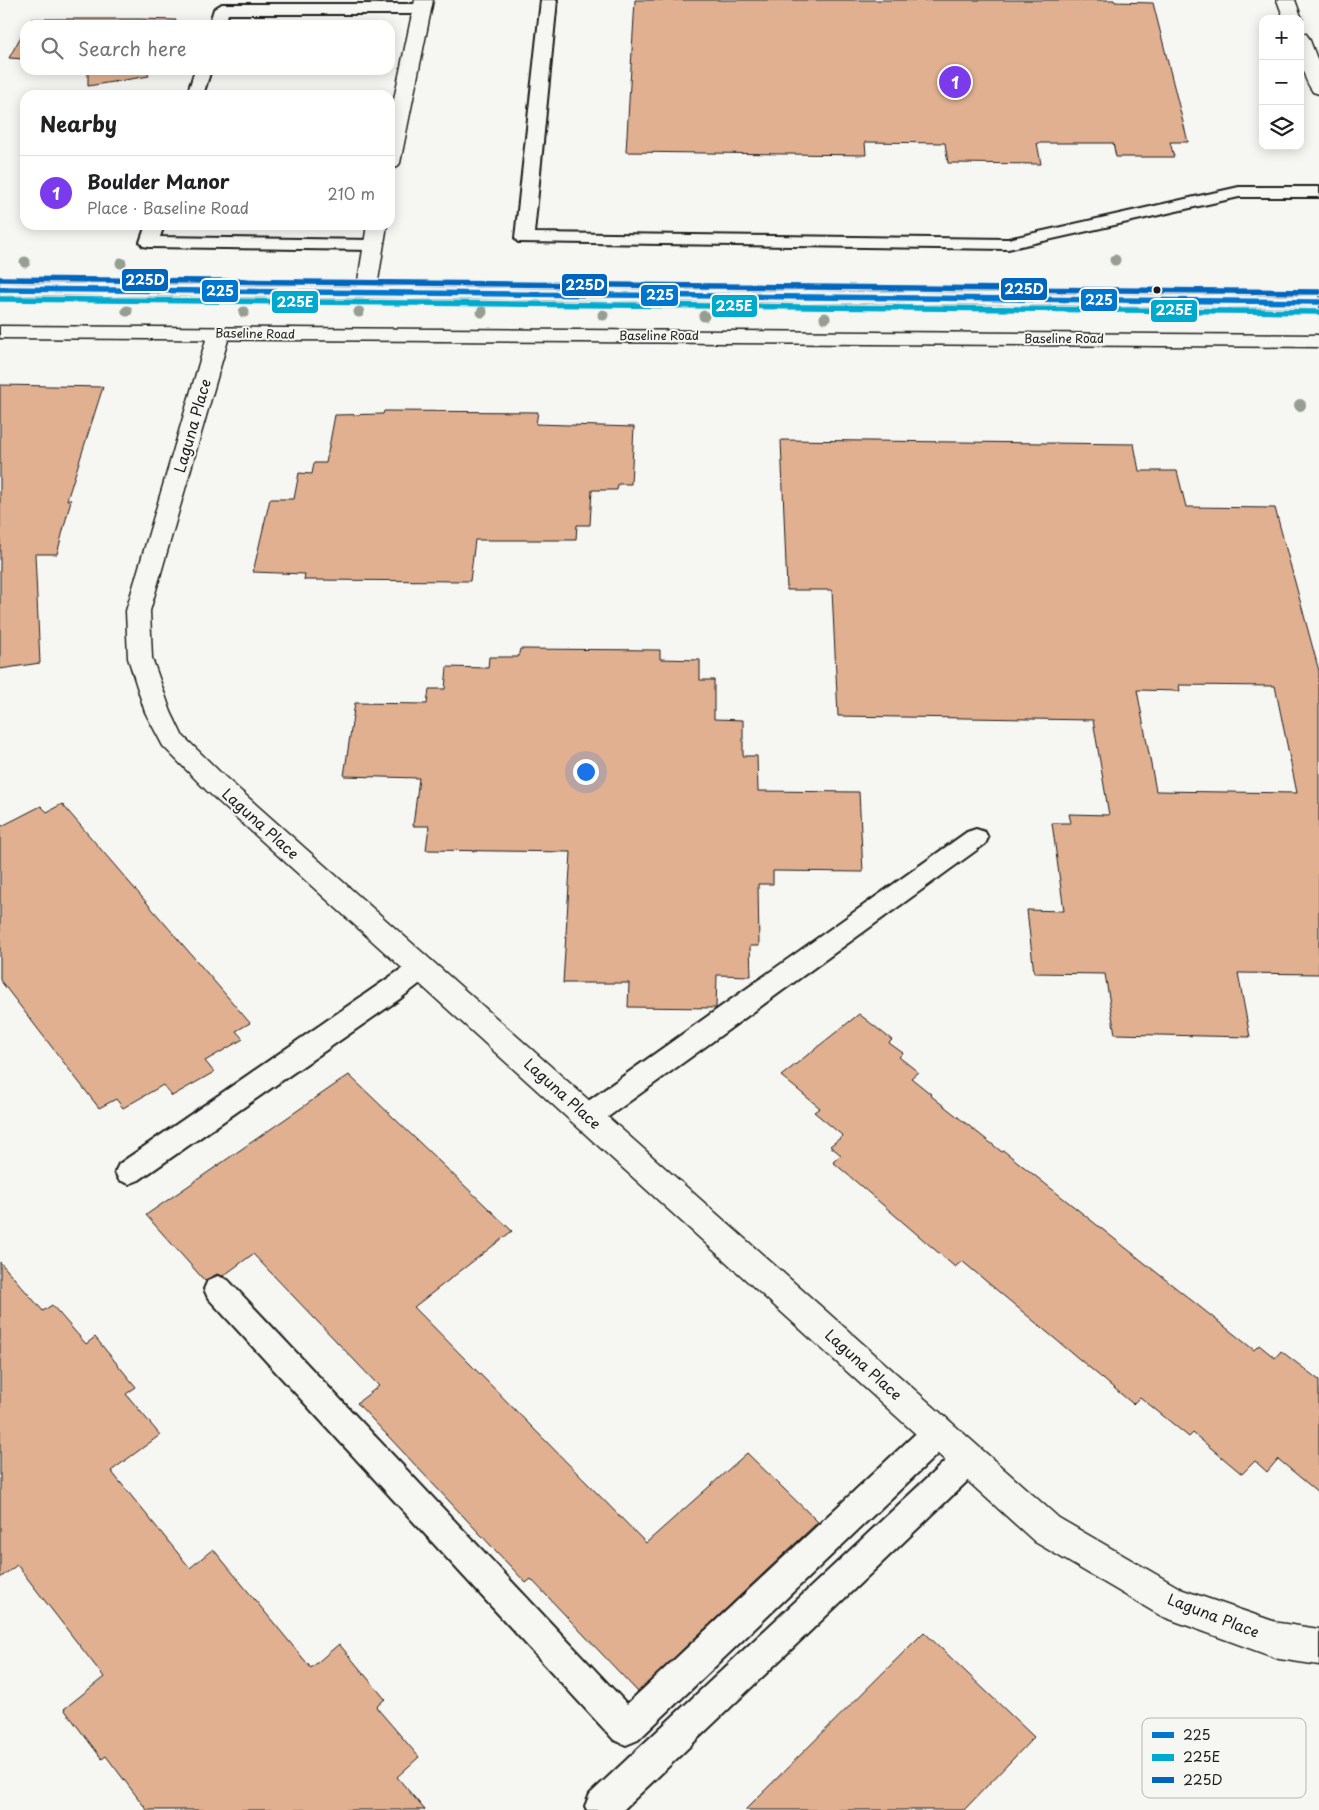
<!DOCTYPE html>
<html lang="en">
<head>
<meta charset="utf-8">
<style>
  body { margin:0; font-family:"Playpen Sans",sans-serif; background:#f2f2f2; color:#202124 }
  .controls { position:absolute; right:15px; top:15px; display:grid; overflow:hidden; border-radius:10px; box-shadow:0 2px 12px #0003 }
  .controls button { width:45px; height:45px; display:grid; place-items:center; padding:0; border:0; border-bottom:1px solid #e0e0e0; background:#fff; color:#202124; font:25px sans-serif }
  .you { position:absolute; left:585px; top:771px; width:18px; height:18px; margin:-12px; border:4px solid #fff; border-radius:50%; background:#1a73e8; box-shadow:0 0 0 8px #1a73e833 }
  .badge { display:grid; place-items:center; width:32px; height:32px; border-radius:50%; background:#7c3aed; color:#fff; font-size:16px; font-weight:700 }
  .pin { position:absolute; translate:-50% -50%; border:2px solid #fff; box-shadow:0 1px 5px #0006 }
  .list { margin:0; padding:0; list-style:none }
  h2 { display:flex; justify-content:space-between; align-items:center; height:65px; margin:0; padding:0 20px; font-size:21px }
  h2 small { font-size:16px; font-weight:400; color:#757577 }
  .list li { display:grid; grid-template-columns:32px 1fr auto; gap:15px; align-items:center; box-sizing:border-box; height:75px; padding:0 20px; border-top:1px solid #e0e0e0 }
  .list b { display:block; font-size:19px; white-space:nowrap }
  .list p { margin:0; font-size:16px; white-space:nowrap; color:#757577 }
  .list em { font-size:16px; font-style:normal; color:#757577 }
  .icon { flex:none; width:28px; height:28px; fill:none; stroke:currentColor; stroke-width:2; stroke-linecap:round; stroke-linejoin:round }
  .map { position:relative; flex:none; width:1319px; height:1810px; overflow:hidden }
  .search { position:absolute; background:#fff; box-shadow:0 2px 12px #0003; left:20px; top:20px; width:375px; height:55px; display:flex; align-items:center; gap:12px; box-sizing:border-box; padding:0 18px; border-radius:15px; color:#757577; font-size:19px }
  .panel { position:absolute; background:#fff; box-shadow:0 2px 12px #0003; left:20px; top:90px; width:375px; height:140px; border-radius:15px }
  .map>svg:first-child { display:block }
</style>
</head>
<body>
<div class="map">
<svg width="1319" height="1810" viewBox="0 0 1319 1810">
  <rect width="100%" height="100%" fill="#f6f6f2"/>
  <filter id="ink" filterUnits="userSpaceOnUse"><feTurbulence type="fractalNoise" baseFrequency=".02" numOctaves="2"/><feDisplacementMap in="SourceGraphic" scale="10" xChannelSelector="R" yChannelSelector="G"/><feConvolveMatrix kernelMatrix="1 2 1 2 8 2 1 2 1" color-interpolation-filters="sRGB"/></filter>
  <g filter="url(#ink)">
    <!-- building -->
    <g fill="#e0b091" stroke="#1c1c1c" fill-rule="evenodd">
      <path d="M635 0H1114L1115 2 1153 3 1188 142H1170L1174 157H1116L1113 143H1037L1041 164 948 163 945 143 865 142 866 155 626 152Z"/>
      <path d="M31 19H141L176 20 174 25H27Z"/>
      <path d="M25 29V59L9 58Z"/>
      <path d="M77 70H155L147 72 149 76 88 86V71Z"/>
      <path d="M0 385 103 387 67 500H71L57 554H35L40 663 0 669Z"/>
      <path d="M384 411 538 412 536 424 634 427 631 484H618L617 490H592L590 525H577L576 540H475L470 581 304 580 305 574 253 572 270 499H294L299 473 312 474 314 463H326L335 415 383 414Z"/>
      <path d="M781 440 1134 444 1139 471H1177L1186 507 1275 508 1319 671V974L1238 973 1250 1037 1115 1034 1105 974 1034 973 1027 910 1064 911 1052 823H1071L1069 814 1109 815 1093 720 838 716 832 590H787ZM1179 685 1275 686 1297 793 1156 791 1137 690 1180 691Z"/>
      <path d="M520 649 660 650V659L700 660V680H714V719L743 720V756H757L758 791 859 792 863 872 773 871V884H758L759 946H750L751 976 717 975 716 1008 628 1007 629 983H563L571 852 426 850 429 826H413L419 778 344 776 355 703 427 704 429 689H445L447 667 488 668 489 657H518Z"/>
      <path d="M62 804 250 1023 236 1031 243 1039 205 1061 214 1072 172 1096 163 1085 123 1108 116 1099 99 1108 0 980V827L41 806 47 812Z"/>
      <path d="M859 1014 892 1040 889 1043 903 1053 899 1057 918 1072 911 1078 931 1094 930 1095 1002 1152 1004 1151 1254 1350 1259 1345 1275 1358 1281 1351 1319 1380V1493L1278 1459 1267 1472 1255 1461 1242 1474 1193 1433 1189 1437 1140 1397 1133 1404 962 1261 955 1267 833 1162 841 1155 830 1146 843 1136 814 1112 820 1108 781 1076Z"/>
      <path d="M349 1075 512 1231 414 1307 646 1543 747 1453 818 1522 638 1692 531 1579 526 1583 357 1403 379 1386 253 1254 223 1276 217 1274 205 1281 146 1215Z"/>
      <path d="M0 1262 43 1311 52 1305 86 1344 95 1337 136 1387 126 1394 160 1435 111 1471 190 1568 213 1549 311 1668 339 1644 385 1699 376 1707 419 1757 397 1777 425 1810H147L106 1756 102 1759 64 1709 104 1677 17 1565 0 1578Z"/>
      <path d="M924 1632 1034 1737 964 1810H745Z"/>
    </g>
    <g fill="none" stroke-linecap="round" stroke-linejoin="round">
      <defs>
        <g id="service">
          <path d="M541 0H557L534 233 1008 239 1239 187H1319V197H1239L1008 249 518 242 515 238Z"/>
          <path d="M222 4H423L431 9 423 14H228L225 25H209L214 9Z"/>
          <path d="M195 70H211L203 95H187Z"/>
          <path d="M146 225H164L160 237 373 240 379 241 382 245 379 249 373 250 149 247 143 246 140 242Z"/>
          <path d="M976 829 985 832 988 838 985 844 597 1125 587 1128 577 1125 573 1117 577 1109 967 832Z"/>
          <path d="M422 958 431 961 435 968 431 975 401 998 139 1180 129 1184 119 1180 115 1172 119 1164 413 961Z"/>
          <path d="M218 1276 228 1280 627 1704 928 1422 939 1418 950 1422 954 1432 950 1442 638 1740 626 1745 614 1740 208 1298 204 1289 208 1280Z"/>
          <path d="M968 1446 979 1450 983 1460 979 1470 623 1810H587L585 1806 590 1794 957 1450Z"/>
        </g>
        <g id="minor">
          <path d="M415 0H433L400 163 397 167 390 169V118Z"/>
          <path d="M1277 0H1295L1302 19 1300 21V19H1284Z"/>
          <path d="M1300 33 1306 34 1309 38 1319 64V94L1313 92C1300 74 1300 54 1300 33Z"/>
          <path d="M367 225H387L376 293 373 297 366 299 359 297 356 293Z"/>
          <path d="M219 327 226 329 230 333 150 611 152 658 171 712 182 735 225 777 1059 1518 1183 1590 1279 1623 1319 1629V1665L1279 1659 1161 1616 1035 1542 207 791 163 746 145 712 128 658 126 611 208 333 212 329Z"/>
        </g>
        <g id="secondary">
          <path d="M0 283 1319 296V308L0 295Z"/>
          <path d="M0 326 1319 335V347L0 338Z"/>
        </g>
      </defs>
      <!-- service casing -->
      <use href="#service" stroke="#1c1c1c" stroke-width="4"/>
      <!-- minor casing -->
      <use href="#minor" stroke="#1c1c1c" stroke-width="3"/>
      <!-- secondary casing -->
      <use href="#secondary" stroke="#1c1c1c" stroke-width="3"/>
      <!-- service -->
      <use href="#service" fill="#f6f6f2" fill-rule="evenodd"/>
      <!-- minor -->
      <use href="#minor" fill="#f6f6f2" fill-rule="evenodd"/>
      <!-- secondary -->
      <use href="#secondary" fill="#f6f6f2" fill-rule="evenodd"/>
      <defs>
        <path id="bus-1" d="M0 289 1319 302"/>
        <path id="bus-2" d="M0 299 1319 312"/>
        <path id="bus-3" d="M0 279 1319 292"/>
      </defs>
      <!-- bus-1 casing -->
      <use href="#bus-1" stroke="#f6f6f2" stroke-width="8"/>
      <!-- bus-2 casing -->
      <use href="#bus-2" stroke="#f6f6f2" stroke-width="8"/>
      <!-- bus-3 casing -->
      <use href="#bus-3" stroke="#f6f6f2" stroke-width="8"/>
      <!-- bus-1 -->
      <use href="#bus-1" stroke="#0076ce" stroke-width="5.5"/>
      <!-- bus-2 -->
      <use href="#bus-2" stroke="#00a9ce" stroke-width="5.5"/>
      <!-- bus-3 -->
      <use href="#bus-3" stroke="#0065bd" stroke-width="5.5"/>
    </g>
    <!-- trees -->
    <g fill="#969d91">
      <circle cx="1115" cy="260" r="5.5"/>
      <circle cx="25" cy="262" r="5.5"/>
      <circle cx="121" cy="263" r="5.5"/>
      <circle cx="127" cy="311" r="5.5"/>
      <circle cx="244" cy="312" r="5.5"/>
      <circle cx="359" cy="312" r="5.5"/>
      <circle cx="482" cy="312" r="5.5"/>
      <circle cx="603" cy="315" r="5.5"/>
      <circle cx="704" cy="316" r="5.5"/>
      <circle cx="825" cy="318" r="5.5"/>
      <circle cx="1300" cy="405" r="6"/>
    </g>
  </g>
  <!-- markers -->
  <circle fill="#1c1c1c" stroke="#f6f6f2" stroke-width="2" cx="1157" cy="290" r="4.5"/>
  <g text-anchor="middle" stroke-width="4" stroke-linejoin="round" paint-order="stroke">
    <!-- far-street labels -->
    <g font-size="12" fill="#1c1c1c" stroke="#f6f6f2">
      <text transform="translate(255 334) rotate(1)" y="4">Baseline Road</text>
      <text x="659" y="340">Baseline Road</text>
      <text x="1064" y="343">Baseline Road</text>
    </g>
    <!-- street labels -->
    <g font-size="15" fill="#1c1c1c" stroke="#f6f6f2">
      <text transform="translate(193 426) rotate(-74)" y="5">Laguna Place</text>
      <text transform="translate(260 824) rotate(42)" y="5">Laguna Place</text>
      <text transform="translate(562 1094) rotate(42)" y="5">Laguna Place</text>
      <text transform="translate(863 1365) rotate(42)" y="5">Laguna Place</text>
      <text transform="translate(1213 1616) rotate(21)" y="5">Laguna Place</text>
    </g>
  </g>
  <!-- legend -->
  <rect x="1142" y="1718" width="164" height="80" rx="8" fill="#f6f6f2" stroke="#b5b5b2" stroke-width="1"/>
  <rect x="1152" y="1732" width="22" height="6" fill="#0076ce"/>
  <rect x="1152" y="1754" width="22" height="7" fill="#00a9ce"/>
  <rect x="1152" y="1777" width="22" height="6" fill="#0065bd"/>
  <g font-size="14" fill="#1c1c1c">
    <text x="1183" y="1740">225</text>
    <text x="1183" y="1762">225E</text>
    <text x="1183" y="1785">225D</text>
  </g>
  <g stroke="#f6f6f2" stroke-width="2">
    <rect x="121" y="268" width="48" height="24" rx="5" fill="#0065bd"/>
    <rect x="561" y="273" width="47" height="24" rx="5" fill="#0065bd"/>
    <rect x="1000" y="277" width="48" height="24" rx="5" fill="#0065bd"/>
    <rect x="201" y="279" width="38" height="24" rx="5" fill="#0076ce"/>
    <rect x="640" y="284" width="39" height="23" rx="5" fill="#0076ce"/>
    <rect x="1080" y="288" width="38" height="24" rx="5" fill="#0076ce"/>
    <rect x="271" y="290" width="48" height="24" rx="5" fill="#00a9ce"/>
    <rect x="711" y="294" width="47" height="24" rx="5" fill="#00a9ce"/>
    <rect x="1150" y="299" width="48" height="24" rx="5" fill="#00a9ce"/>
  </g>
  <g font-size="14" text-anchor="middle" font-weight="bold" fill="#fff">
    <text x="145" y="285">225D</text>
    <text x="585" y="290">225D</text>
    <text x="1024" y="294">225D</text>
    <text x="220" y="296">225</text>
    <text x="660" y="300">225</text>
    <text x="1099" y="305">225</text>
    <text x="295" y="307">225E</text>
    <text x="734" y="311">225E</text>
    <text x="1174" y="315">225E</text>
  </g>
</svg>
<div class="controls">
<button>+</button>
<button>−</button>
<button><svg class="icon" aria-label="layers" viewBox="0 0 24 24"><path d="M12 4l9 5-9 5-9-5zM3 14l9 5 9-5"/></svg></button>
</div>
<div class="you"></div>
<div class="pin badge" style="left:955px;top:82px">1</div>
<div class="search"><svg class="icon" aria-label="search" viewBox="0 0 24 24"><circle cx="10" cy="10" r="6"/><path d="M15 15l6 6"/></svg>Search here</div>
<section class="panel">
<h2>Nearby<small></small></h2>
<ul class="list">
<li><span class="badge">1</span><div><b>Boulder Manor</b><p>Place · Baseline Road</p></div><em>210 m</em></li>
</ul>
</section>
</div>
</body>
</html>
